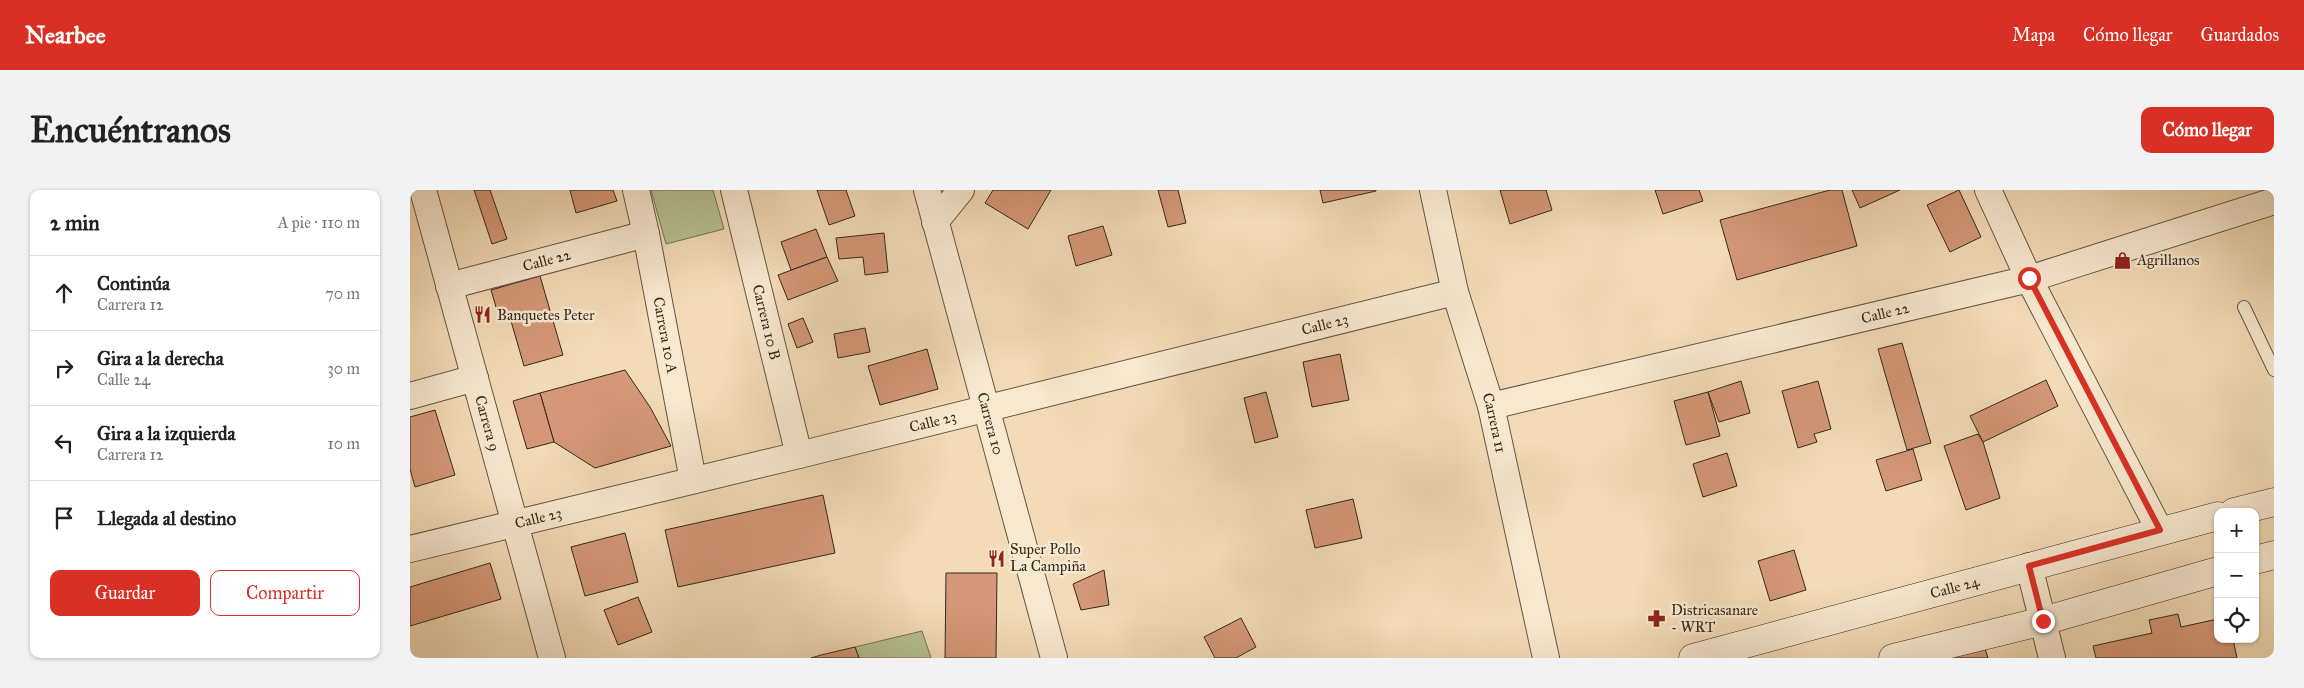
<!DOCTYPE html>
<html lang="es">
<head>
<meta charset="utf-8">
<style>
  body { margin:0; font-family:"IM FELL Great Primer",serif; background:#f2f2f2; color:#222 }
  .controls { position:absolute; right:15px; bottom:15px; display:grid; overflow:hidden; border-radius:10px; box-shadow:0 1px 4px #0004 }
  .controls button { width:45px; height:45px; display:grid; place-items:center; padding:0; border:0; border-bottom:1px solid #e0e0e0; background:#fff; color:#222; font:25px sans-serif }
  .stop { position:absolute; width:15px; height:15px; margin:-11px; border:4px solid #d93025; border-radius:50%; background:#fff }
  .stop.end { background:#d93025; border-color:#fff; box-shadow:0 1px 5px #0008 }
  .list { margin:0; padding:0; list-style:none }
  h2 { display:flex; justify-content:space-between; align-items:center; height:65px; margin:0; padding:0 20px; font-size:21px }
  h2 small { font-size:16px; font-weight:400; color:#767676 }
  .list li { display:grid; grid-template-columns:32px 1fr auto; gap:15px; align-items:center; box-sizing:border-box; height:75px; padding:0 20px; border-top:1px solid #e0e0e0 }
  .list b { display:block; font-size:19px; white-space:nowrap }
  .list p { margin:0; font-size:16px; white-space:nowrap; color:#767676 }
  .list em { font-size:16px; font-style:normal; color:#767676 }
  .actions { display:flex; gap:10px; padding:15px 20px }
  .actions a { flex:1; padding:11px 0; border:1px solid #d93025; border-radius:10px; text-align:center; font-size:18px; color:#d93025 }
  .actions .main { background:#d93025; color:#fff }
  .icon { flex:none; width:28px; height:28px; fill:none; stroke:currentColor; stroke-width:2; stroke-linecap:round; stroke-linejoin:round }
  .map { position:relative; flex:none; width:1864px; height:468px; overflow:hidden; border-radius:10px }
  header { display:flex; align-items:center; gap:30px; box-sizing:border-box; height:70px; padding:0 25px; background:#d93025; color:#fff }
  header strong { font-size:24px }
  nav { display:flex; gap:28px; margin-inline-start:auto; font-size:18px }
  .intro { display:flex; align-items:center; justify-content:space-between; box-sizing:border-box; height:120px; padding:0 30px }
  h1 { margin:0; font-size:35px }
  .button { padding:12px 22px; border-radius:10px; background:#d93025; color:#fff; font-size:18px; font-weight:700 }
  main { display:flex; gap:30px; padding:0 30px }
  aside { flex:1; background:#fff; border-radius:10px; box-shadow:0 1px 4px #0004 }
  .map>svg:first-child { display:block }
</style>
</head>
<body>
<header>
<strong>Nearbee</strong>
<nav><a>Mapa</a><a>Cómo llegar</a><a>Guardados</a></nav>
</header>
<div class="intro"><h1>Encuéntranos</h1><a class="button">Cómo llegar</a></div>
<main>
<aside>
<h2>2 min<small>A pie · 110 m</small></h2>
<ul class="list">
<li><svg class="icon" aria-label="ahead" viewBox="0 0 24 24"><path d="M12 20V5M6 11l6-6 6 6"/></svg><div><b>Continúa</b><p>Carrera 12</p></div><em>70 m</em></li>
<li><svg class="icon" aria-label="right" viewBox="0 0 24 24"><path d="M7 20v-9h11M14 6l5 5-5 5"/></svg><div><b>Gira a la derecha</b><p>Calle 24</p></div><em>30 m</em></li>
<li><svg class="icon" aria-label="left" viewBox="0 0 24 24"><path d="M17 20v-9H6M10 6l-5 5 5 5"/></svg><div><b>Gira a la izquierda</b><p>Carrera 12</p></div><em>10 m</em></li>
<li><svg class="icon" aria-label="arrive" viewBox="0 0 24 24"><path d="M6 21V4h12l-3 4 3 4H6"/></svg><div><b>Llegada al destino</b></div></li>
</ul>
<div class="actions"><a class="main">Guardar</a><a>Compartir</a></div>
</aside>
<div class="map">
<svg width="1864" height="468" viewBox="0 0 1864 468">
  <rect width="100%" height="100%" fill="#f2dbb6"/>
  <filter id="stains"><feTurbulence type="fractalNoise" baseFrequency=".004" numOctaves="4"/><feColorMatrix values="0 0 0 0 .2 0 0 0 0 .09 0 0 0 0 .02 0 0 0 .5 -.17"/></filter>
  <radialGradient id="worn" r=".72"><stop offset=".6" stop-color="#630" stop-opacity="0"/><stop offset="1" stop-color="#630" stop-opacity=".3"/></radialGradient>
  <!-- green -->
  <g fill="#b6c191" stroke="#767556">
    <path d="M241 0H303L314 39 256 54Z"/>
    <path d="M512 441 521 468H449L445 457Z"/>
  </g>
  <!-- building -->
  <g fill="#d49777" stroke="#36291b">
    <path d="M64 0H80L97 49 82 54Z"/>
    <path d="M160 0H203L207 11 166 23Z"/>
    <path d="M407 0H436L445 26 419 35Z"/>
    <path d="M583 0H641L618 39 575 13Z"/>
    <path d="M748 0H768L776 33 758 37Z"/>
    <path d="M910 0H966V1L913 13Z"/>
    <path d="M1090 0H1136L1142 20 1100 34Z"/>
    <path d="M1245 0H1289L1293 11 1253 24Z"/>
    <path d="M1420 0H1432L1447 56 1327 90 1310 30Z"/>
    <path d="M1442 0H1490L1450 18Z"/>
    <path d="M1549 0 1571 47 1540 62 1517 15Z"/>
    <path d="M693 36 702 65 666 76 658 46Z"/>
    <path d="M406 39 417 67 381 80 371 52Z"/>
    <path d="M474 43 478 82 455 85 453 67 429 69 426 48Z"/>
    <path d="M417 67 428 91 378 110 368 85Z"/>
    <path d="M130 86 153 165 114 176 99 124 89 127 81 100Z"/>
    <path d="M393 128 403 152 387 158 378 134Z"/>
    <path d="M455 138 460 162 428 168 424 144Z"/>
    <path d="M1492 153 1521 253 1497 260 1468 159Z"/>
    <path d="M517 159 528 199 470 215 458 176Z"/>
    <path d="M930 164 939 210 902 217 893 172Z"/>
    <path d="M215 180 240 217 261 256 185 278 144 252 130 203Z"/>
    <path d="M1636 190 1648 216 1573 252 1560 226Z"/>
    <path d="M1331 191 1340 223 1309 232 1298 202Z"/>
    <path d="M1408 191 1421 239 1404 244 1407 252 1388 258 1372 201Z"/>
    <path d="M856 202 868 247 845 253 834 208Z"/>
    <path d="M1298 202 1310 246 1276 255 1264 211Z"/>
    <path d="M130 203 144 252 117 259 103 211Z"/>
    <path d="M25 220 45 285 5 297 0 279V227Z"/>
    <path d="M1568 244 1573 252 1590 308 1556 320 1534 256Z"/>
    <path d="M1503 259 1512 290 1476 301 1466 270Z"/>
    <path d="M1317 263 1327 296 1293 307 1283 274Z"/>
    <path d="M413 305 425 363 268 397 255 340Z"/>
    <path d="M943 309 952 348 905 358 896 320Z"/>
    <path d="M215 343 228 392 175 406 161 357Z"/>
    <path d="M1384 360 1396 400 1360 411 1348 371Z"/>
    <path d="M80 373 91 409 0 436V397Z"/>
    <path d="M694 380 699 415 671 420 663 394Z"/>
    <path d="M536 383H587L586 468H535Z"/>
    <path d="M228 407 242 442 208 455 194 420Z"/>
    <path d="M1768 424 1771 437 1808 429V449H1823L1827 468H1686L1683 456 1742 443 1739 430Z"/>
    <path d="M831 428 846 457 826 468H805L794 447Z"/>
    <path d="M1574 455 1578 468H1532Z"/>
    <path d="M445 457 449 468H401L411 465Z"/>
  </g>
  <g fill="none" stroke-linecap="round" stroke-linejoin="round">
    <defs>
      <path id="lane" d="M1834 117 1864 180"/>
      <g id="street">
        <path id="s1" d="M13 0 142 468"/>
        <path id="s2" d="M226 0 236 44 283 290"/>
        <path id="s3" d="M324 0 389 265"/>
        <path id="s4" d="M517 0 644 468"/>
        <path id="s5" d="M1023 0 1045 102 1081 216 1136 468"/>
        <path d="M1578 0 1619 89 1750 341"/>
        <path d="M525 32 551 0"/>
        <path id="s6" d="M39 96 236 44"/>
        <path d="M0 206 65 188"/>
        <path id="s7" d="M1081 216 1619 89 1864 11"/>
        <path id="s8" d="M0 359 389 265 1045 102"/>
        <path d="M1619 376 1642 468"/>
      </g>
      <g id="secondary">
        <path d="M1824 322 1864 312"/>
        <path d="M1845 370 1864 365"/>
        <path id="s9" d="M1283 468 1808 326"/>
        <path d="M1483 468 1633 431 1808 381"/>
      </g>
    </defs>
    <!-- lane casing -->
    <use href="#lane" stroke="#655642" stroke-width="14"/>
    <!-- street casing -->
    <use href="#street" stroke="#655642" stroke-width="28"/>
    <!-- secondary casing -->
    <use href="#secondary" stroke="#36291b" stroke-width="29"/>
    <!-- lane -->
    <use href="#lane" stroke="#f7e8d0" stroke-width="12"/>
    <!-- street -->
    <use href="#street" stroke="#f7e8d0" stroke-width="26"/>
    <!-- secondary -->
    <use href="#secondary" stroke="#f7e8d0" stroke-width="28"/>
  </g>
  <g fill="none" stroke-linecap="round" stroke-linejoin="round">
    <!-- route -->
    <path stroke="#d93025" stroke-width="6" d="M1619 88 1750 340 1619 376 1633 431"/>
  </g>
  <!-- icons -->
  <defs>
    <symbol id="shop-bare" viewBox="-9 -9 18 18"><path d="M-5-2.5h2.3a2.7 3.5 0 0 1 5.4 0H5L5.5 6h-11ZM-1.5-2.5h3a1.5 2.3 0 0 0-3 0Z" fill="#8f2418" stroke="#f7e8d0" stroke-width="2.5" paint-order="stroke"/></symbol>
    <symbol id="restaurant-bare" viewBox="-9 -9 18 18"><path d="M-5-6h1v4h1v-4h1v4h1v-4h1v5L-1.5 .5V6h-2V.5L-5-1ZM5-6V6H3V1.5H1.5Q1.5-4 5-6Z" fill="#8f2418" stroke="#f7e8d0" stroke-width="2.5" paint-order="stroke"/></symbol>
    <symbol id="pharmacy-bare" viewBox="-9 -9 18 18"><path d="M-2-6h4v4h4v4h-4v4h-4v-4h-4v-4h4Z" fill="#8f2418" stroke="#f7e8d0" stroke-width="2.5" paint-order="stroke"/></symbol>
  </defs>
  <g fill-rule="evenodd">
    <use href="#shop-bare" x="1700" y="58" width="25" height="25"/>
    <use href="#restaurant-bare" x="60" y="112" width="25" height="25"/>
    <use href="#restaurant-bare" x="574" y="356" width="25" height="25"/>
    <use href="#pharmacy-bare" x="1234" y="416" width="25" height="25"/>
  </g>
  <g text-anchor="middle" stroke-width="5" stroke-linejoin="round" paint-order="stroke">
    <!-- street labels -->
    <g font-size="15" fill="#36291b" stroke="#f7e8d0">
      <text dy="5" stroke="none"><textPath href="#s6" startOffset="101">Calle 22</textPath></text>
      <text dy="5" stroke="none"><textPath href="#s7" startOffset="405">Calle 22</textPath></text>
      <text dy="5" stroke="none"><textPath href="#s3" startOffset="136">Carrera 10 B</textPath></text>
      <text dy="5" stroke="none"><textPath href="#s8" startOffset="942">Calle 23</textPath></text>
      <text dy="5" stroke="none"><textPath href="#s2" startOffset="148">Carrera 10 A</textPath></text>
      <text dy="5" stroke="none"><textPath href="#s8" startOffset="538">Calle 23</textPath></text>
      <text dy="5" stroke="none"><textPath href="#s5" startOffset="241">Carrera 11</textPath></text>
      <text dy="5" stroke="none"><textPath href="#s1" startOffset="242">Carrera 9</textPath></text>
      <text dy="5" stroke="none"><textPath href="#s4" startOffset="242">Carrera 10</textPath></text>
      <text dy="5" stroke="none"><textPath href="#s8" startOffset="132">Calle 23</textPath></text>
      <text dy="5" stroke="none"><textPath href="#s9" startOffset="271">Calle 24</textPath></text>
    </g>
    <!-- poi labels -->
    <g font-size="15" fill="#36291b" stroke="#f7e8d0" text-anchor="start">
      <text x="1727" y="75">Agrillanos</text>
      <text x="87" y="130">Banquetes Peter</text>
      <text x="600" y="364">Super Pollo<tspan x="600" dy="17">La Campiña</tspan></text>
      <text x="1261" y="425">Districasanare<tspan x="1261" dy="17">- WRT</tspan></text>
    </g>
  </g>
  <rect width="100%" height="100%" filter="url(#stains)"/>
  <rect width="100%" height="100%" fill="url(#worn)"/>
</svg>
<div class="controls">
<button>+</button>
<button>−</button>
<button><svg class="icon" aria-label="locate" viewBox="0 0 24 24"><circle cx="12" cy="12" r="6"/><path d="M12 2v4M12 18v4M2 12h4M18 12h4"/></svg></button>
</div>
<div class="stop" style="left:1619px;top:88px"></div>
<div class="stop end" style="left:1633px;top:431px"></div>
</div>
</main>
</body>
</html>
